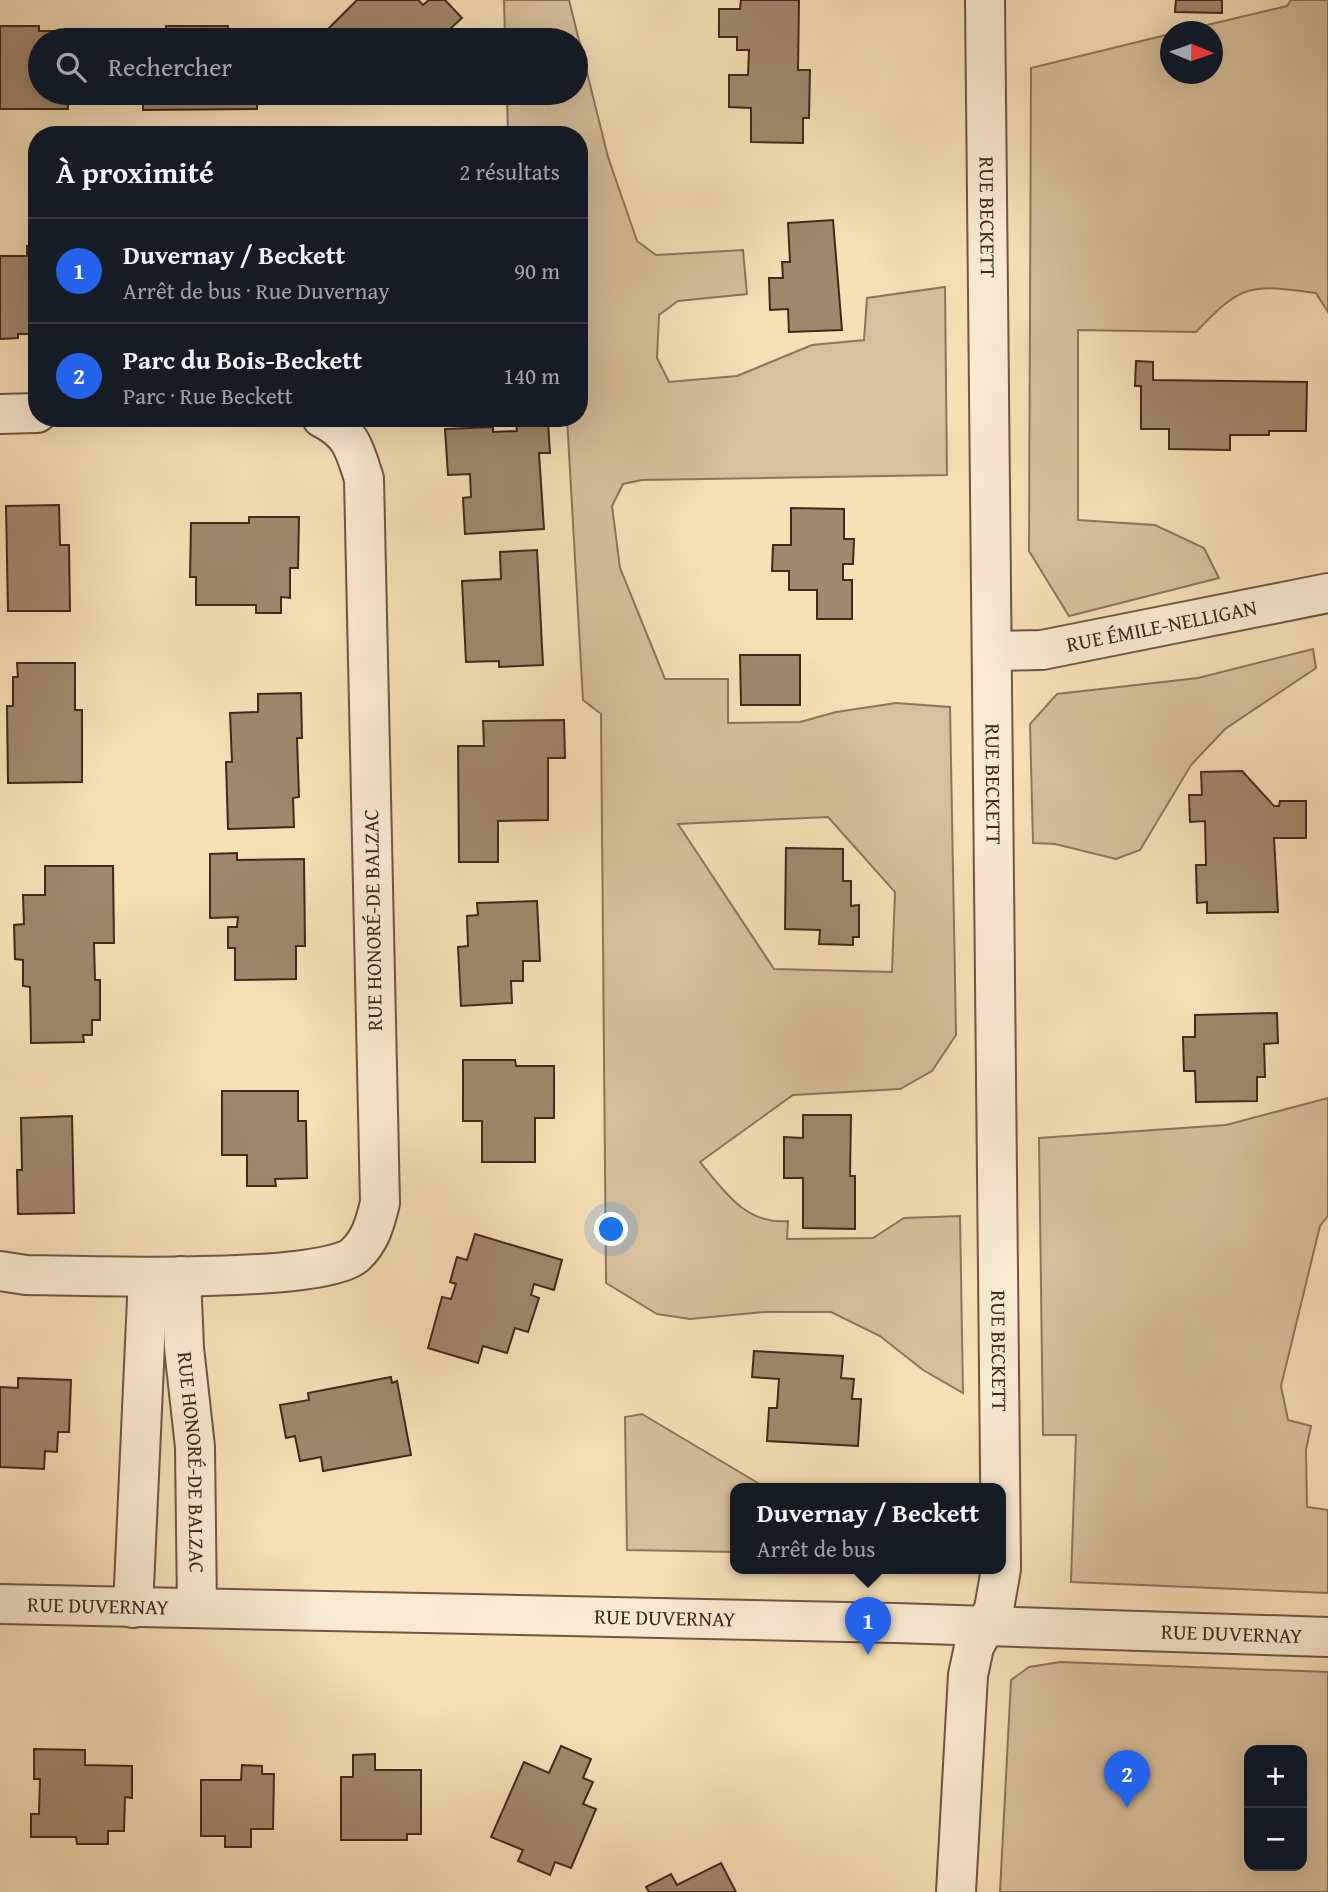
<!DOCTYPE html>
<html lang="fr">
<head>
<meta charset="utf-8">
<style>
  body { margin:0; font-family:"Gentium Book Plus",serif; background:#242831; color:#f1f3f6 }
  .controls { position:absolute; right:21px; bottom:21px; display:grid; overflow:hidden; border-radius:14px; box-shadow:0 7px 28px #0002 }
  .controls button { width:63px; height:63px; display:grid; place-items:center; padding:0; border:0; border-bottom:2px solid #363941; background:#171b24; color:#f1f3f6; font:35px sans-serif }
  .compass { position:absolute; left:1160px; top:21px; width:63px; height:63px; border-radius:50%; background:#171b24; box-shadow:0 7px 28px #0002; rotate:92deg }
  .you { position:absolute; left:612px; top:1230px; width:24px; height:24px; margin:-18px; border:5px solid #fff; border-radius:50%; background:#1a73e8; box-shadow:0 0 0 10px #1a73e833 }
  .badge { display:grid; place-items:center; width:46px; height:46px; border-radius:50%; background:#2563eb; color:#fff; font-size:23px; font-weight:700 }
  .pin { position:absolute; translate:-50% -58px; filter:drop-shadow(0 2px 4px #0008) }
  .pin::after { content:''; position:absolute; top:37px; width:24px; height:21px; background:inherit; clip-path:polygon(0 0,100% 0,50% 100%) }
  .popup { position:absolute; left:730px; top:1483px; width:276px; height:91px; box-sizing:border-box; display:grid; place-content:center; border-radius:14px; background:#171b24; filter:drop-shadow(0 2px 5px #0005); font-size:23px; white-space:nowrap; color:#9ea1a6 }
  .popup b { font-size:26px; color:#f1f3f6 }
  .popup::after { content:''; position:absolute; left:50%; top:100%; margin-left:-14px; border:14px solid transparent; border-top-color:#171b24 }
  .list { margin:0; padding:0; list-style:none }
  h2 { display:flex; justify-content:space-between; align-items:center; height:91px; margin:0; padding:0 28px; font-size:30px }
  h2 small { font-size:23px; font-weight:400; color:#9ea1a6 }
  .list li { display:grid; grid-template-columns:46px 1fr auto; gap:21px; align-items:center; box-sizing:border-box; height:105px; padding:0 28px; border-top:2px solid #363941 }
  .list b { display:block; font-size:26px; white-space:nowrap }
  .list p { margin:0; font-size:23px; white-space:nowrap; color:#9ea1a6 }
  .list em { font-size:23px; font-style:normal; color:#9ea1a6 }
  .icon { flex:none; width:38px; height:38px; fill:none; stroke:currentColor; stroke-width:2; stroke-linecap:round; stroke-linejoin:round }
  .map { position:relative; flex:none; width:1328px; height:1892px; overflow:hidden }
  .search { position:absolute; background:#171b24; box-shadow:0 7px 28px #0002; left:28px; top:28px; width:560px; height:77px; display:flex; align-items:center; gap:18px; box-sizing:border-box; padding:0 24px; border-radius:38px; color:#9ea1a6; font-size:26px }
  .panel { position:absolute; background:#171b24; box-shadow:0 7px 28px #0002; left:28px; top:126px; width:560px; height:301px; border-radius:28px }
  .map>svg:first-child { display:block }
</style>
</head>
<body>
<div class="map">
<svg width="1328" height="1892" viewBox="0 0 1328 1892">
  <rect width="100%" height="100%" fill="#f7dfb6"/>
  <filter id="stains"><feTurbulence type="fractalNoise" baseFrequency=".00286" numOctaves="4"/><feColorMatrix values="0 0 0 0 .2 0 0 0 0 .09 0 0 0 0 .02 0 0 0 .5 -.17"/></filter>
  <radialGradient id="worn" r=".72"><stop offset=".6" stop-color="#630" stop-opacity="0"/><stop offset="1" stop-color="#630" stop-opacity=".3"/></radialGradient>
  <!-- green -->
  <g fill="#d8c09c" stroke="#8e745c" stroke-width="2" fill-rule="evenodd">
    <path d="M504 0H569L608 157 637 241 656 255 743 250 747 294 678 301 659 315 657 358 669 382 737 376 812 345 864 340 867 298 945 287 947 475 642 480 623 484 612 506 620 568 665 679H728V723L800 722 836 712 896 703 950 707 956 1035 932 1071 900 1089 793 1095 700 1162C724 1191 746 1225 788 1221L787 1239 873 1238 904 1218 960 1216 963 1393 923 1370 880 1336 831 1312H765L690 1319 657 1314 606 1283 601 714 583 700 567 418H579V401L586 394 579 379V135H508L507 93H576V40H505ZM828 817 895 892 892 972 774 969 678 824Z"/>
    <path d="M1291 0H1328V312L1316 293C1251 284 1242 283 1196 332L1078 330V520L1155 525 1204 548 1219 578 1069 616 1029 551 1031 68 1170 34V74H1212V32L1182 31 1287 6Z"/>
    <path d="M1313 649 1316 668 1225 729 1191 765 1140 850 1116 859 1055 844 1033 843 1030 724 1057 694 1198 678Z"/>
    <path d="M1328 1098V1216L1320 1226 1281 1386 1288 1420 1311 1426 1306 1450 1307 1507 1328 1510V1593L1071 1582 1076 1435H1043L1039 1138 1226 1125Z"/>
    <path d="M642 1414 768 1489H735V1552L627 1550 625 1417Z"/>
    <path d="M1060 1662 1328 1672V1892H1000L1011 1680 1029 1667ZM1302 1750V1866H1249V1750Z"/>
  </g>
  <!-- building -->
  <g fill="#a1876c" stroke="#43271c" stroke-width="2">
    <path d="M357 0H418L423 5 429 0H445L462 18 438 40H317Z"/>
    <path d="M741 0H799L798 70H810L809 118H803V143L751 142V108L729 107V75H748L749 50H737V37H719V9H740Z"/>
    <path d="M1176 0H1222V13L1175 12Z"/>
    <path d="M0 26H39V31H67V40H40V93H68V109H0Z"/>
    <path d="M166 26H228V31H256V40H142V32H166Z"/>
    <path d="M143 93H257V109L143 110Z"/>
    <path d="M833 220 842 330 789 332 788 309 770 310 769 278H783L782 262H790L788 223Z"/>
    <path d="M27 246H37V322H32L33 334H18V338L0 339V256H27Z"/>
    <path d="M1136 361 1153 362V380L1307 382 1306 431H1269V435H1230V450L1169 449V429H1141V386H1135Z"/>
    <path d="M548 421 550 453H539L544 529 465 534 463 498 471 497 470 474 448 475 445 429 493 427V432L517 431 516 423Z"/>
    <path d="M59 505 60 545H69L70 611H8L6 506Z"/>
    <path d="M791 508 844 509V539H854L853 564H843V580H852V619H817V590H789V571H772L773 545H791Z"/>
    <path d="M249 517H299L298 568H290V598L281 597V613H256V605H196V577H190L191 523H249Z"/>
    <path d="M537 550 543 665 499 667V661L466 662 462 581 501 579 500 552Z"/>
    <path d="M740 655H800V705H741Z"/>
    <path d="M17 663H75V710H82V782L8 783 7 706H13V677H18Z"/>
    <path d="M301 693 302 738H297L299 797 293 798 294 827 228 829 226 762H232L230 713 258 712V694Z"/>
    <path d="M564 720 565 758H548V820L498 821V862H459L458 746H484L483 721Z"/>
    <path d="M1242 771 1274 806H1279L1280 801H1306V838H1274L1278 912 1207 913V902L1197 903 1196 865H1206L1205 821 1190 822 1189 795H1202L1201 772Z"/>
    <path d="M786 848 843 849V881H851V906L859 905V937H853V945L819 944 820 930 785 929Z"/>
    <path d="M237 853V860L304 859 305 946H296V979L235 980V948H228V927H237L238 917 210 918V854Z"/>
    <path d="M45 866H113L114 943H94L95 980H100V1020H92V1035H83L84 1042 31 1043 30 987 23 986V960L15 959 14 925 24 924 23 895H45Z"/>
    <path d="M537 901 540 961H523V981H511L512 1003 461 1006 458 947 468 946 467 916 478 915 477 903Z"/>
    <path d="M1277 1013 1278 1043 1264 1044 1265 1077H1257V1101L1196 1102 1195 1071H1184L1183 1037H1195V1015Z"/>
    <path d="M463 1060H515L516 1066H554V1118H535V1162H482V1121H463Z"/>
    <path d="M222 1091H298V1121H306L307 1178 275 1179 276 1186H247V1155H222Z"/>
    <path d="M803 1115H851L850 1176H855V1229L803 1228V1178H784V1137L803 1138Z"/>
    <path d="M72 1116 74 1213 18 1214 17 1170H22L21 1118Z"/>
    <path d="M475 1234 562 1260 554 1290 534 1284 531 1295 539 1298 528 1332 515 1328 507 1353 483 1346 478 1363 428 1348 442 1297 451 1299 456 1284 450 1282 457 1257 467 1260Z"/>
    <path d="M754 1351 843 1356 841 1378 854 1379 852 1399H861L858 1446 767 1441 769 1408H777L779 1379 752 1377Z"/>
    <path d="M391 1377 392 1383 397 1381 411 1455 323 1471 321 1457 300 1461 295 1436 286 1438 280 1405 309 1400 308 1393Z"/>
    <path d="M18 1378 71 1380 69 1432H58L57 1452 45 1451 44 1469 0 1467V1387L18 1388Z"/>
    <path d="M561 1746 591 1759 583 1778 593 1782 583 1804 596 1809 571 1868 555 1862 550 1875 518 1861 523 1850 491 1837 524 1762 549 1773Z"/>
    <path d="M34 1749 85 1750V1765L132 1766V1798L125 1797 124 1831H108V1844H77L76 1837H31V1814H39L40 1779H34Z"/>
    <path d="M375 1754V1770H421V1834H407V1840H341V1777H353V1755Z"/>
    <path d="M242 1765 262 1766V1774H274L273 1829H251V1847H225V1836H201V1780H241Z"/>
    <path d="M721 1863 736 1892H649L646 1887 671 1874 677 1885Z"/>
  </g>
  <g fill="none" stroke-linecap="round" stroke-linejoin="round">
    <defs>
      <g id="minor">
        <path id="s1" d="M985 0 1001 1566"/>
        <path d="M0 414 37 413"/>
        <path id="s2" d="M994 651 1042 650 1328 593"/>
        <path d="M0 1271 26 1275C79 1276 324 1284 355 1255 371 1240 375 1223 380 1203L364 479C355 450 351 432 322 418"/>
        <path id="s3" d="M181 1276 184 1348 195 1447 197 1608"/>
        <path id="s4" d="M0 1604 896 1623 1328 1637"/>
        <path d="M133 1608 148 1277"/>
        <path d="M956 1892 968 1675 974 1647 994 1609 1001 1569"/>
      </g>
    </defs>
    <!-- minor casing -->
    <use href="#minor" stroke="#705542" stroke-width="42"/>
    <!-- minor -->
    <use href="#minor" stroke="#faead0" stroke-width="38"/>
  </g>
  <g text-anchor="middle" stroke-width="7" stroke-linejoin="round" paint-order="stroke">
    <!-- street labels -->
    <g font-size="21" fill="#43271c" stroke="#faead0">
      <text dy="7" stroke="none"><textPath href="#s1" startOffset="217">RUE BECKETT</textPath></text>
      <text dy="7" stroke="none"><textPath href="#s2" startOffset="170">RUE ÉMILE-NELLIGAN</textPath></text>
      <text dy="7" stroke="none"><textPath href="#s1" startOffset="784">RUE BECKETT</textPath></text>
      <text transform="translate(373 920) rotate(-91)" y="7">RUE HONORÉ-DE BALZAC</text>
      <text dy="7" stroke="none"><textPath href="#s1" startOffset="1351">RUE BECKETT</textPath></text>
      <text dy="7" stroke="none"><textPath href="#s3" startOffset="187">RUE HONORÉ-DE BALZAC</textPath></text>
      <text dy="7" stroke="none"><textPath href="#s4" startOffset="98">RUE DUVERNAY</textPath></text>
      <text dy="7" stroke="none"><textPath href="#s4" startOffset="665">RUE DUVERNAY</textPath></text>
      <text dy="7" stroke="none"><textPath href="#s4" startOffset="1232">RUE DUVERNAY</textPath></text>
    </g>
  </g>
  <rect width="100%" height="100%" filter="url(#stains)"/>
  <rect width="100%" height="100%" fill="url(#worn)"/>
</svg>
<div class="controls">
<button>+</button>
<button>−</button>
</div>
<svg class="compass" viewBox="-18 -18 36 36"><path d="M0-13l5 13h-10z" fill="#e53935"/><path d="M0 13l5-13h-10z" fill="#9ea1a6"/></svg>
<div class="you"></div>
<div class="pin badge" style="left:868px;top:1655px">1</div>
<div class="popup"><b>Duvernay / Beckett</b>Arrêt de bus</div>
<div class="pin badge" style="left:1127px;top:1808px">2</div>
<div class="search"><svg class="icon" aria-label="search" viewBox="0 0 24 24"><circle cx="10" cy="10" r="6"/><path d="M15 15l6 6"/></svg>Rechercher</div>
<section class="panel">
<h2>À proximité<small>2 résultats</small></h2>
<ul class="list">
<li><span class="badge">1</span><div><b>Duvernay / Beckett</b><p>Arrêt de bus · Rue Duvernay</p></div><em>90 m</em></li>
<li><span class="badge">2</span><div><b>Parc du Bois-Beckett</b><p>Parc · Rue Beckett</p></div><em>140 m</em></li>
</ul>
</section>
</div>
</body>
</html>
